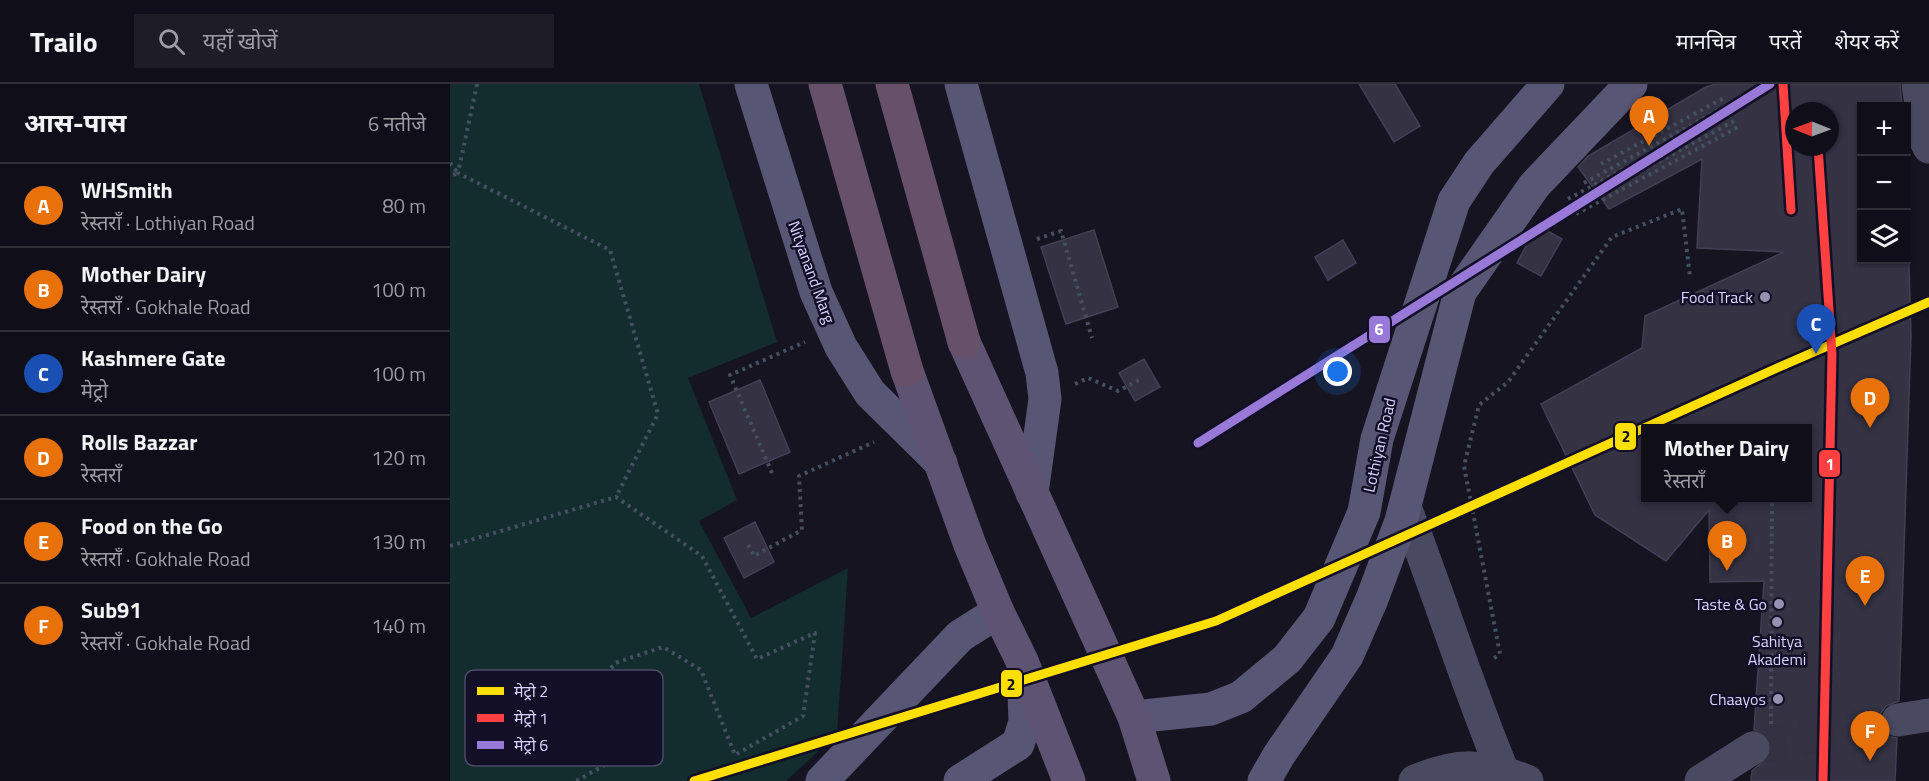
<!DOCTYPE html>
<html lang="hi">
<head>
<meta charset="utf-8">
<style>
  body { margin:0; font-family:"Titillium Web","Noto Sans Devanagari",sans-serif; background:#1e1d26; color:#f1f3f6 }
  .controls { position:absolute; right:18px; top:18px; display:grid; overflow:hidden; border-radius:0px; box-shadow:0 2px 4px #0004 }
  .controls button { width:54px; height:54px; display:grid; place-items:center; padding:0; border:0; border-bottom:2px solid #302f38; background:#100f19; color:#f1f3f6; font:30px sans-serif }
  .compass { position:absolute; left:1335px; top:18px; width:54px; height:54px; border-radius:50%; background:#100f19; box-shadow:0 2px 4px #0004; rotate:271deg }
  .you { position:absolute; left:888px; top:288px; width:21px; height:21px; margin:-15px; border:4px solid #fff; border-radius:50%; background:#1a73e8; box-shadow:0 0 0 9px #1a73e833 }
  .badge { display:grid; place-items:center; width:39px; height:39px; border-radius:50%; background:#7c3aed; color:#fff; font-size:20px; font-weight:700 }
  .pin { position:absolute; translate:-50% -50px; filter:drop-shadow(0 2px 3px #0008) }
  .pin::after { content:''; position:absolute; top:32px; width:21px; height:18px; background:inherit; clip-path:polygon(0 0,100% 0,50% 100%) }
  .popup { position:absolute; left:1191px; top:340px; width:171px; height:78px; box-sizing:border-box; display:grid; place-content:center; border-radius:0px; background:#100f19; filter:drop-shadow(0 2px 4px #0005); font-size:20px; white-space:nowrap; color:#9c9ca2 }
  .popup b { font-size:22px; color:#f1f3f6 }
  .popup::after { content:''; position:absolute; left:50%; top:100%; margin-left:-12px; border:12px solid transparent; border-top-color:#100f19 }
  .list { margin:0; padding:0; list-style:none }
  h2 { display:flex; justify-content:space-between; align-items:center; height:78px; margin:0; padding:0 24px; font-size:26px }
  h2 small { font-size:20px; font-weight:400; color:#9c9ca2 }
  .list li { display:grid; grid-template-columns:39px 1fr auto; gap:18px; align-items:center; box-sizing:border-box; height:84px; padding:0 24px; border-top:2px solid #302f38 }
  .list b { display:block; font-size:22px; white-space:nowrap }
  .list p { margin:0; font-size:20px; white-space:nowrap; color:#9c9ca2 }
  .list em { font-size:20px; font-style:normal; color:#9c9ca2 }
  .icon { flex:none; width:33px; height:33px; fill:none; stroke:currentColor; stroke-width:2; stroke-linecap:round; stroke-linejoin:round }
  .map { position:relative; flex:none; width:1479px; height:697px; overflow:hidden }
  header { display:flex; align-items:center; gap:36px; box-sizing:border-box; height:84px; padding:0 30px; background:#100f19; border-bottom:2px solid #302f38 }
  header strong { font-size:28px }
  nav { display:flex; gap:33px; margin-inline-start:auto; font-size:21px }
  .search { width:420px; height:54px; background:#1e1d26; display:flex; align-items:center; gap:15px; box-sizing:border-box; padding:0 21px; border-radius:0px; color:#9c9ca2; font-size:22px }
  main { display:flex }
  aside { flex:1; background:#100f19 }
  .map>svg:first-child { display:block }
</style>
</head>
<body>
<header>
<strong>Trailo</strong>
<div class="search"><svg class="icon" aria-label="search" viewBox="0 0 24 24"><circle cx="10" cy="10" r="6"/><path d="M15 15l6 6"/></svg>यहाँ खोजें</div>
<nav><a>मानचित्र</a><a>परतें</a><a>शेयर करें</a></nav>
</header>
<main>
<aside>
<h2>आस-पास<small>6 नतीजे</small></h2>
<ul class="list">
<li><span class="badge" style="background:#e8710a">A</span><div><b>WHSmith</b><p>रेस्तराँ · Lothiyan Road</p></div><em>80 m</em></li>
<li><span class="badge" style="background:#e8710a">B</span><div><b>Mother Dairy</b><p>रेस्तराँ · Gokhale Road</p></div><em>100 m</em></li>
<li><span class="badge" style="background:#1a4fb4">C</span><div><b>Kashmere Gate</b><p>मेट्रो</p></div><em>100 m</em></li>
<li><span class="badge" style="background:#e8710a">D</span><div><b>Rolls Bazzar</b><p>रेस्तराँ</p></div><em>120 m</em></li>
<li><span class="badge" style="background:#e8710a">E</span><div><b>Food on the Go</b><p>रेस्तराँ · Gokhale Road</p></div><em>130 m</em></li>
<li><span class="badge" style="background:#e8710a">F</span><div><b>Sub91</b><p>रेस्तराँ · Gokhale Road</p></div><em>140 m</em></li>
</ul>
</aside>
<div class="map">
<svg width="1479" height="697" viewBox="0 0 1479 697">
  <rect width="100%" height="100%" fill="#161421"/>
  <!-- green -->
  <path fill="#132c2d" d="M0 0H249L327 258 238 294 287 416 249 437 301 534 398 484 387 650 336 697H0Z"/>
  <!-- building -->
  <g fill="#343243" stroke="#433f54" stroke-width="1.5" fill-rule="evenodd">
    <path d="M909 0H945L970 42 944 58Z"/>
    <path d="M1266 0H1450L1452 22H1412V176H1456V78L1461 252 1449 617 1436 622 1430 630 1429 638 1434 648 1441 653 1447 654 1445 697H1301L1302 687 1319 673 1322 664 1318 654 1312 648 1304 646 1314 497 1260 498 1259 426 1216 477 1145 431 1091 320 1192 264 1195 232 1334 168 1247 164 1252 75 1159 125 1128 83 1138 72 1256 3ZM1344 27H1380V63H1344ZM1196 345H1358V414H1196Z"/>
    <path d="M1087 141 1112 155 1091 192 1067 179Z"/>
    <path d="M644 146 668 223 616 240 591 163Z"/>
    <path d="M893 156 906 179 878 196 865 173Z"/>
    <path d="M694 275 710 303 685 317 669 289Z"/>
    <path d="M310 296 340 368 289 390 259 318Z"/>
    <path d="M305 438 324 478 294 494 274 454Z"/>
  </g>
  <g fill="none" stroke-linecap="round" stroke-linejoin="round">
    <!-- street-tunnel -->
    <path stroke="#333142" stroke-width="33" stroke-dasharray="33 16" stroke-linecap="butt" d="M1303 664 1448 636"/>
    <!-- path -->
    <g stroke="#44505f" stroke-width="4" stroke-dasharray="3 4.5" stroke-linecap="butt">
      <path d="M27 0 8 89 160 166 208 330 166 413"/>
      <path d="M0 79 8 89 0 92"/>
      <path d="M1151 80 1274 14"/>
      <path d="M1134 99 1278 21"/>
      <path d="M1118 115 1281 27"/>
      <path d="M1123 124 1286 36"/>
      <path d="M1126 130 1290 42"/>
      <path d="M587 155 611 147 642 254"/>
      <path d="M625 300 638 294 668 307 689 296"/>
      <path d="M322 389 280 291 355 258"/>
      <path d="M298 461 304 472 352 446 349 392 424 358"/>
      <path d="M0 462 166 413 252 472 307 575 365 549 353 632 285 671 251 586 213 563 165 579 125 632 155 681 126 697"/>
      <path d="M1044 574 1050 570 1014 382 1029 321 1058 298 1162 153 1232 125 1240 193"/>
      <path d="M1321 640 1322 414"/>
    </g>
    <!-- street -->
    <g stroke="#4a4962" stroke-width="33">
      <path d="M1468 0 1476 57 1479 63"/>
      <path d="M955 423C989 511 1017 601 1053 688"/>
      <path d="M1448 636 1479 631"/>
      <path d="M965 697C1008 679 1034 680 1077 697"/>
      <path d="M1251 697 1303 664"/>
    </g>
    <!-- secondary -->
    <g stroke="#575674" stroke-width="33">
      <path d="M301 0 366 208 391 263 420 309 491 379"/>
      <path d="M511 0 592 289 595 315 582 409"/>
      <path d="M684 633 761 625 791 613 837 575 869 534 914 428 927 355 1004 117 1029 79 1098 0"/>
      <path d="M372 697 510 552 548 528"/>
      <path d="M510 697 568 660 575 638 573 584"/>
      <path d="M814 697 829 671 897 572 922 515 951 437 1010 208 1084 102 1181 0"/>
    </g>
    <!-- primary -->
    <g stroke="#5e5373" stroke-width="33">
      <path d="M514 258 684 633 704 697"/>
      <path d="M457 287 520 461 548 528 572 577 619 697"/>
    </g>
    <!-- highway -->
    <g stroke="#67516a" stroke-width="33">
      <path d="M375 0 457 287"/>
      <path d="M442 0 514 258"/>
    </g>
    <defs>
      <path id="metro-1" d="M244 697 766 537 1327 284 1479 218"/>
      <path id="metro-2" d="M748 359 1320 0"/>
      <g id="metro-3">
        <path d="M1333 0 1341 126"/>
        <path d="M1368 63 1382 270 1373 697"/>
      </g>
    </defs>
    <!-- metro-1 casing -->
    <use href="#metro-1" stroke="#130f26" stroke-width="14"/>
    <!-- metro-2 casing -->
    <use href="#metro-2" stroke="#130f26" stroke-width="14"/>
    <!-- metro-3 casing -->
    <use href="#metro-3" stroke="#130f26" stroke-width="14"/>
    <!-- metro-1 -->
    <use href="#metro-1" stroke="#ffdf00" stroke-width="9"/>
    <!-- metro-2 -->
    <use href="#metro-2" stroke="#9979d8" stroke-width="9"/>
    <!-- metro-3 -->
    <use href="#metro-3" stroke="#ff4040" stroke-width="9"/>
  </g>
  <!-- markers -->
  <g fill="#9591b1" stroke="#130f26" stroke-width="2">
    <circle cx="1315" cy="213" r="6"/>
    <circle cx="1329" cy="520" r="6"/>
    <circle cx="1327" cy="538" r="6"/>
    <circle cx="1328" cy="615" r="6"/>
  </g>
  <g text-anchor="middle" stroke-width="5" stroke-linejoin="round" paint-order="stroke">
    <!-- street labels -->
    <g font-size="16" fill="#d9d4ff" stroke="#130f26">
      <text transform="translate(362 188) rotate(70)" y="6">Nityanand Marg</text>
      <text transform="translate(929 361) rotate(-77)" y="6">Lothiyan Road</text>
    </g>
    <!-- poi labels -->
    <g font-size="16" fill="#d9d4ff" stroke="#130f26" text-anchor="end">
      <text x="1303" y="219">Food Track</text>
      <text x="1317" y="526">Taste &amp; Go</text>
      <text x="1327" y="563" text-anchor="middle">Sahitya<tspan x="1327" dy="18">Akademi</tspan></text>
      <text x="1316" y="621">Chaayos</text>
    </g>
  </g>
  <!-- legend -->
  <rect x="15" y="586" width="198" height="96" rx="9" fill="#130f26" stroke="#4e4a67" stroke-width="1.5"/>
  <rect x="27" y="603" width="27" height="8" fill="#ffdf00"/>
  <rect x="27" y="630" width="27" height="8" fill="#ff4040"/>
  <rect x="27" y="657" width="27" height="8" fill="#9979d8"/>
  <g font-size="16" fill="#d9d4ff">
    <text x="64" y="613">मेट्रो 2</text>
    <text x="64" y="640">मेट्रो 1</text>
    <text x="64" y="667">मेट्रो 6</text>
  </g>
  <g stroke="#130f26" stroke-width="2">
    <rect x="918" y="231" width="23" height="29" rx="6" fill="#9979d8"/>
    <rect x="1164" y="338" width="23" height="29" rx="6" fill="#ffdf00"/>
    <rect x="1368" y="365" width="23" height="29" rx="6" fill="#ff4040"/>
    <rect x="550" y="585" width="23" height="29" rx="6" fill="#ffdf00"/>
  </g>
  <g font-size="16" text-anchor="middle" font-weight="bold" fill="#fff">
    <text x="929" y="251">6</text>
    <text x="1380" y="386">1</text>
  </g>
  <g font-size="16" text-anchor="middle" font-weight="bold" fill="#111">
    <text x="1176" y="358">2</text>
    <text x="561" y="606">2</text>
  </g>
</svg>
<div class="controls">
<button>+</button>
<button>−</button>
<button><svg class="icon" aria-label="layers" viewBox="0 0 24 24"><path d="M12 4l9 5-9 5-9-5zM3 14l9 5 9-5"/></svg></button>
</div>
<svg class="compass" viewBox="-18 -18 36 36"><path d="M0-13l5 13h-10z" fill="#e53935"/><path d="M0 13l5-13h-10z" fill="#9c9ca2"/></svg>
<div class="you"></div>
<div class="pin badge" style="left:1199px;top:62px;background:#e8710a">A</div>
<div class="pin badge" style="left:1277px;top:487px;background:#e8710a">B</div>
<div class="popup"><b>Mother Dairy</b>रेस्तराँ</div>
<div class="pin badge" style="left:1366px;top:270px;background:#1a4fb4">C</div>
<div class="pin badge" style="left:1420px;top:344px;background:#e8710a">D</div>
<div class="pin badge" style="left:1415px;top:522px;background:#e8710a">E</div>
<div class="pin badge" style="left:1420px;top:677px;background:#e8710a">F</div>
</div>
</main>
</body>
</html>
